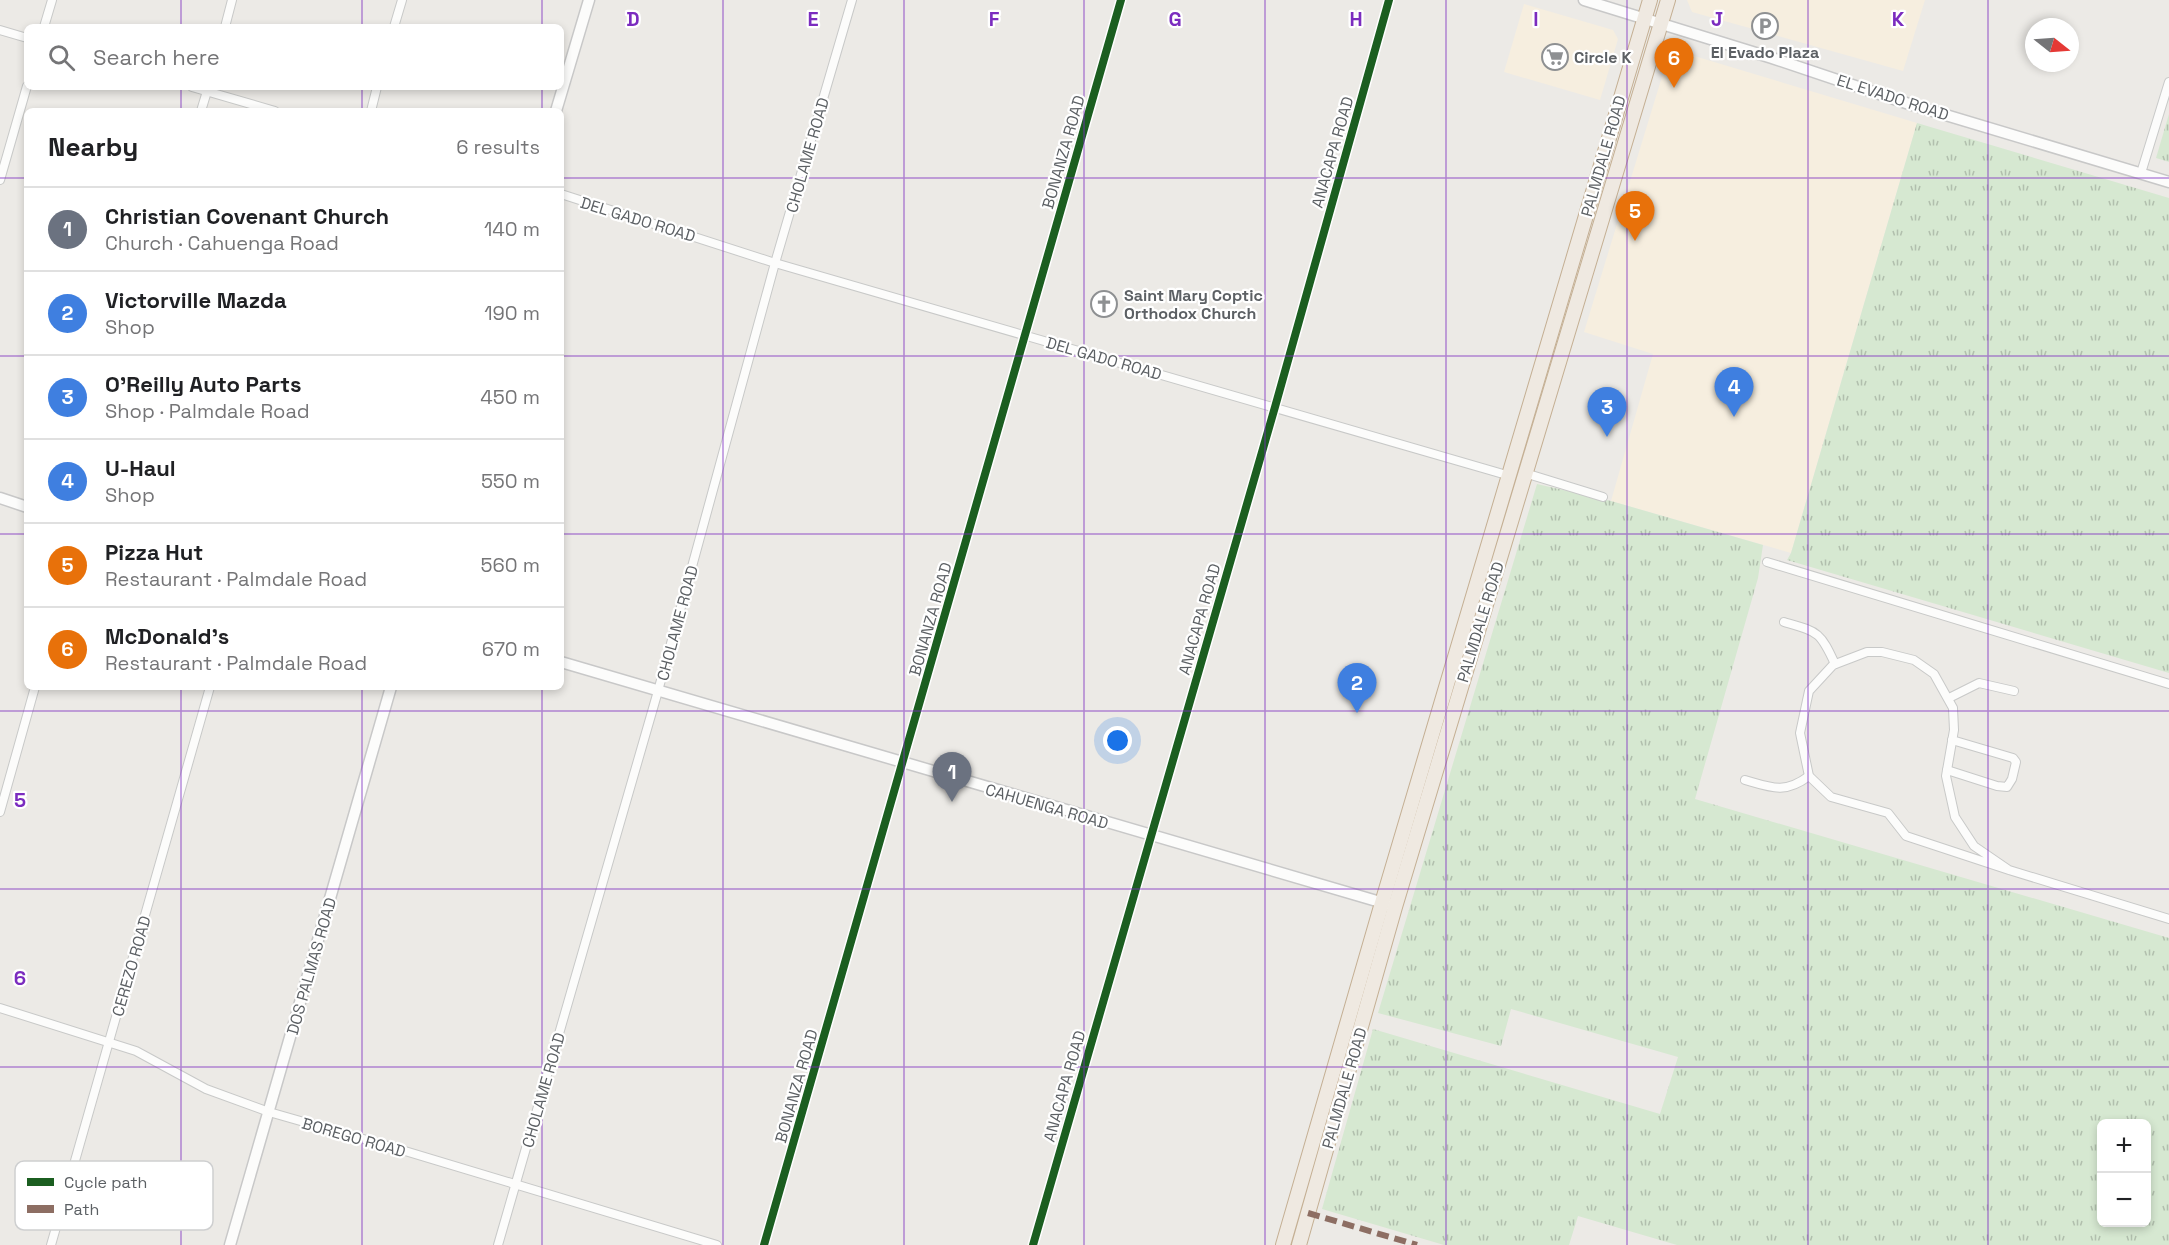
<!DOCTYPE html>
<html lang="en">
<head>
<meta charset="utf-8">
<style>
  body { margin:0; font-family:"Space Grotesk",sans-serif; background:#f2f2f2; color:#202124 }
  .controls { position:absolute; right:18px; bottom:18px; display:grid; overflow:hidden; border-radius:9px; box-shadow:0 3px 9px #0003 }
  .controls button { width:54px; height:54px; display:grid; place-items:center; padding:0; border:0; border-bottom:2px solid #e0e0e0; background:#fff; color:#202124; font:30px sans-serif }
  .compass { position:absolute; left:2025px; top:18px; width:54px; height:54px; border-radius:50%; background:#fff; box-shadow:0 3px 9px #0003; rotate:107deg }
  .you { position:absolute; left:1118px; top:741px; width:21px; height:21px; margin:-15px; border:4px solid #fff; border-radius:50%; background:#1a73e8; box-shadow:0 0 0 9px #1a73e833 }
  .badge { display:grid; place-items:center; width:39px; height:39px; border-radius:50%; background:#2563eb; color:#fff; font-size:20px; font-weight:700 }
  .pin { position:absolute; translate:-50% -50px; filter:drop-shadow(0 2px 3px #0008) }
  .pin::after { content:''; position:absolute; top:32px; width:21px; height:18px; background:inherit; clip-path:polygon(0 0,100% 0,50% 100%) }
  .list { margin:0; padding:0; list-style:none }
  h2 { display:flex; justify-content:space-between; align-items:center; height:78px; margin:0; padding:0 24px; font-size:26px }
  h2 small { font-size:20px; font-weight:400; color:#757577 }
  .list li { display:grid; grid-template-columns:39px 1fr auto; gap:18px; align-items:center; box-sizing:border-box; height:84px; padding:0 24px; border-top:2px solid #e0e0e0 }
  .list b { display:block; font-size:22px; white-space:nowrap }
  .list p { margin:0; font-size:20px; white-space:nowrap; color:#757577 }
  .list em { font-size:20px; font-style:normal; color:#757577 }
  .icon { flex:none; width:33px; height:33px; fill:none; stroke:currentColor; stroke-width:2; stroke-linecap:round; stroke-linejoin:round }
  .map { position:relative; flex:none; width:2169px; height:1245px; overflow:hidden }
  .search { position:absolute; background:#fff; box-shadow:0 3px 9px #0003; left:24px; top:24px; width:540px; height:66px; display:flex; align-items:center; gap:15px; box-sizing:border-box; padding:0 21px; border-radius:9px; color:#757577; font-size:22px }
  .panel { position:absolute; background:#fff; box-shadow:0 3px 9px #0003; left:24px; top:108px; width:540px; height:582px; border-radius:9px }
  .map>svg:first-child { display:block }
</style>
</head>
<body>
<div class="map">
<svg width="2169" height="1245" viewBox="0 0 2169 1245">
  <defs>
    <pattern id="grass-tufts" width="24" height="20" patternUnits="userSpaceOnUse" patternTransform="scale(1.5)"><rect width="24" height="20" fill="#d6e8d1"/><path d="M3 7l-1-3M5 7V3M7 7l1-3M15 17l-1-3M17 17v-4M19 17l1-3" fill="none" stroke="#b1bfad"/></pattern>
  </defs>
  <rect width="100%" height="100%" fill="#eceae6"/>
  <!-- commercial -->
  <g fill="#f6eedf">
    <path d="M1687 0H1925L1903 71 1692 12Z"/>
    <path d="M1524 4 1613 30 1618 39 1600 100 1504 72Z"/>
    <path d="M1674 52H1681L1917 123 1791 553 1611 501 1653 354 1584 332 1668 57Z"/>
  </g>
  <!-- grass -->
  <g fill="url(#grass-tufts)" fill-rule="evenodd">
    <path d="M2169 114V162L2156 158Z"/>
    <path d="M1917 123 2169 198V673L1787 560 1791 553Z"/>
    <path d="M1537 484 1611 501 1763 545 1758 578 1695 799 2169 938V1245H1677L1578 1216 1569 1245H1444L1322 1209 1373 1029 1660 1114 1678 1057 1511 1009 1501 1046 1378 1013ZM2102 1124H2146V1222H2102Z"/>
  </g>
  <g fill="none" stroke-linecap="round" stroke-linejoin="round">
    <defs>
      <g id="street">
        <path d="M44 27 52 0"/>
        <path d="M225 27 232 0"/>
        <path d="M394 27 402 0"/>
        <path d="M0 30 27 38"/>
        <path d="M192 87 275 111"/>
        <path d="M201 111 208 88"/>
        <path d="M371 111 377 87"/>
        <path d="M2141 173 2169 82"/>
        <path d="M0 180 27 86"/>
        <path d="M561 194 775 263 1510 476"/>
        <path d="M1525 473 1603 497"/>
        <path d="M1767 562 2169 684"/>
        <path d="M1784 622C1818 632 1820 631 1835 664"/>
        <path d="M1949 698 1979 683 2014 691"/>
        <path d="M1947 770 1997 786 2007 787 2012 779 2016 762 2013 758 1952 740"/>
        <path d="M1745 780C1772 788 1785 794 1809 776"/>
        <path d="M0 812 35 687"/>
        <path d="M2009 870 1974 846 1955 817 1946 776 1954 730 1953 708 1934 674 1914 660 1882 652H1867L1833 665 1809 691 1800 733 1809 776 1831 797 1888 813 1906 836 2009 870 2169 919"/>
        <path d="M0 1008 136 1051 206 1089 269 1112 395 1148 717 1245"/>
        <path d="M51 1245 210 687"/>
        <path d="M498 1245 658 691 775 263 852 0"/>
        <path d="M764 1245 1121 0"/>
        <path d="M1033 1245 1275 407 1389 0"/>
      </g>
      <g id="secondary">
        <path d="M1584 0 1772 58 1909 104 2169 182"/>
        <path d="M556 111 589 0"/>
        <path d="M0 498 27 507"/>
        <path d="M561 662 1387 904"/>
        <path d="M230 1245 391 687"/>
      </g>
      <g id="highway">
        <path d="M1283 1245 1382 903 1650 0"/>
        <path d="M1299 1245 1395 907 1668 0"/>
      </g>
    </defs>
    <!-- street casing -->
    <use href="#street" stroke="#c8c9c8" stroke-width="10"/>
    <!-- secondary casing -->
    <use href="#secondary" stroke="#c8c8c8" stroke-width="13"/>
    <!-- highway casing -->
    <use href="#highway" stroke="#c4af93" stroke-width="16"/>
    <!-- street -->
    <use href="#street" stroke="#fcfcfb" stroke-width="8"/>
    <!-- secondary -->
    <use href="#secondary" stroke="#fcfcfb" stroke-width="10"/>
    <!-- highway -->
    <use href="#highway" stroke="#efe9e1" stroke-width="14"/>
    <!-- quiet -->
    <path stroke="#8d6e63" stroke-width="6" stroke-dasharray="12 6" stroke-linecap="butt" d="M1308 1213 1417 1245"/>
    <defs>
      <g id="cycleway">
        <path d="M764 1245 1121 0"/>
        <path d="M1033 1245 1275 407 1389 0"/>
      </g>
    </defs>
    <!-- cycleway casing -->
    <use href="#cycleway" stroke="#fff" stroke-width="11"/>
    <!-- cycleway -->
    <use href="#cycleway" stroke="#1b5e20" stroke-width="8"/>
  </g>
  <!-- grid -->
  <path fill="none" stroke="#7b2cbf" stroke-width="1.5" stroke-opacity="0.55" d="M181 0V27M362 0V27M542 0V27M723 0V1245M904 0V1245M1084 0V1245M1265 0V1245M1446 0V1245M1627 0V1245M1808 0V1245M1988 0V1245M181 87V111M362 87V111M542 87V111M0 178H27M561 178H2169M0 356H27M561 356H2169M0 534H27M561 534H2169M181 687V1245M362 687V1245M542 687V1245M0 711H2169M0 889H2169M0 1067H2169"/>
  <!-- icons -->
  <defs>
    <symbol id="parking-ring" viewBox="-11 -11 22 22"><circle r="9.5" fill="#fff" stroke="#8e9092" stroke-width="1.5"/><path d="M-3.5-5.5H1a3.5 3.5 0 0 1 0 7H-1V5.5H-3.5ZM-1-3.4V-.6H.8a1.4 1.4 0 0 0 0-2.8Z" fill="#8e9092"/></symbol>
    <symbol id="supermarket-ring" viewBox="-11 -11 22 22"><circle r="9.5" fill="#fff" stroke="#8e9092" stroke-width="1.5"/><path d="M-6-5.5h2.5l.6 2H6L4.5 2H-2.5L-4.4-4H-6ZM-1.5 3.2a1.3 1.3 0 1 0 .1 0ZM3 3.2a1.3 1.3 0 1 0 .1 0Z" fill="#8e9092"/></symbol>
    <symbol id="church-ring" viewBox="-11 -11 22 22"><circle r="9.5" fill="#fff" stroke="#8e9092" stroke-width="1.5"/><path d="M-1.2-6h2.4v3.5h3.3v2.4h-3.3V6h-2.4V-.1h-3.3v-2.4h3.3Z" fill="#8e9092"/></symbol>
  </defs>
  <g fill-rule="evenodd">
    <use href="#parking-ring" x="1750" y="11" width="30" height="30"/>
    <use href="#supermarket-ring" x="1540" y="42" width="30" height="30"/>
    <use href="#church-ring" x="1089" y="289" width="30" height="30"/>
  </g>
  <g text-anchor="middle" stroke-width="4.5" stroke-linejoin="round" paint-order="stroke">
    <!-- poi labels -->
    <g font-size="16" font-weight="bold" fill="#5c6064" stroke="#fff" text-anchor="start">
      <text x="1765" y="58" text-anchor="middle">El Evado Plaza</text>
      <text x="1574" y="63">Circle K</text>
      <text x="1124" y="301">Saint Mary Coptic<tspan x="1124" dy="18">Orthodox Church</tspan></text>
    </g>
    <!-- street labels -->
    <g font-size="16" fill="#5c6064" stroke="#fff">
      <text transform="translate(1893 97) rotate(18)" y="6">EL EVADO ROAD</text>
      <text transform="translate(1063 152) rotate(-74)" y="6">BONANZA ROAD</text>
      <text transform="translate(1332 152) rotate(-74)" y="6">ANACAPA ROAD</text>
      <text transform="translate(807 155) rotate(-74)" y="6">CHOLAME ROAD</text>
      <text transform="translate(1603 156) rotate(-74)" y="6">PALMDALE ROAD</text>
      <text transform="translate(638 219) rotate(17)" y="6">DEL GADO ROAD</text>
      <text transform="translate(1104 358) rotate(16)" y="6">DEL GADO ROAD</text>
      <text transform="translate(930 619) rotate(-74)" y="6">BONANZA ROAD</text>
      <text transform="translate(1199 619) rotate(-74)" y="6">ANACAPA ROAD</text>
      <text transform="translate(1480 622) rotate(-73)" y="6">PALMDALE ROAD</text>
      <text transform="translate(677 623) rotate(-75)" y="6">CHOLAME ROAD</text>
      <text transform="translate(1047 806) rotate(16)" y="6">CAHUENGA ROAD</text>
      <text transform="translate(131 966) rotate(-74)" y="6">CEREZO ROAD</text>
      <text transform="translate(311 966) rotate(-74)" y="6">DOS PALMAS ROAD</text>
      <text transform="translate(796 1086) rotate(-74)" y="6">BONANZA ROAD</text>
      <text transform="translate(1064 1086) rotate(-74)" y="6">ANACAPA ROAD</text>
      <text transform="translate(1344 1088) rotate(-74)" y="6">PALMDALE ROAD</text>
      <text transform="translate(543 1090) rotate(-74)" y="6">CHOLAME ROAD</text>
      <text transform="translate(354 1137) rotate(16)" y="6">BOREGO ROAD</text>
    </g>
  </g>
  <!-- legend -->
  <rect x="15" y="1161" width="198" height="69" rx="9" fill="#fff" stroke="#cecfd0" stroke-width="1.5"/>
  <rect x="27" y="1178" width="27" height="8" fill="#1b5e20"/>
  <rect x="27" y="1205" width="27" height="8" fill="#8d6e63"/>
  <g font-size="16" fill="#5c6064">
    <text x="64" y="1188">Cycle path</text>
    <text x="64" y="1215">Path</text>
  </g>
  <g font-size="20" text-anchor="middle" font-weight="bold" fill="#7b2cbf" stroke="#fff" stroke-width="4.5" stroke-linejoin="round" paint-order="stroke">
    <text x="633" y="26">D</text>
    <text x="813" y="26">E</text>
    <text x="994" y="26">F</text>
    <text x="1175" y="26">G</text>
    <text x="1356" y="26">H</text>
    <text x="1536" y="26">I</text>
    <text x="1717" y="26">J</text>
    <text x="1898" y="26">K</text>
    <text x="20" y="807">5</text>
    <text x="20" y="985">6</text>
  </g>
</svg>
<div class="controls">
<button>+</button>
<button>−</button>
</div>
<svg class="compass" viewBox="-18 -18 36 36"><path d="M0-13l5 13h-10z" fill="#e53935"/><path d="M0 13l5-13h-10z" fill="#757577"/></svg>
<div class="you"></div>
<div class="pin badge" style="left:952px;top:802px;background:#6b7280">1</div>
<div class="pin badge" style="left:1357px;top:713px;background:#3f7fe0">2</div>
<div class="pin badge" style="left:1607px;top:437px;background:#3f7fe0">3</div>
<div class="pin badge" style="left:1734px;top:417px;background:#3f7fe0">4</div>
<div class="pin badge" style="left:1635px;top:241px;background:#e8710a">5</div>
<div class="pin badge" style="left:1674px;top:88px;background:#e8710a">6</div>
<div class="search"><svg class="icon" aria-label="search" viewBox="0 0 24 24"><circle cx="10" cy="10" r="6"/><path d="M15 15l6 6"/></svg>Search here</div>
<section class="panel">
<h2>Nearby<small>6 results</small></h2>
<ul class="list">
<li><span class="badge" style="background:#6b7280">1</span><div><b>Christian Covenant Church</b><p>Church · Cahuenga Road</p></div><em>140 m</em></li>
<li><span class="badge" style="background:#3f7fe0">2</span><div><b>Victorville Mazda</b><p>Shop</p></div><em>190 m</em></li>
<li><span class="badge" style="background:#3f7fe0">3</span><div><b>O'Reilly Auto Parts</b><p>Shop · Palmdale Road</p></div><em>450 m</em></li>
<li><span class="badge" style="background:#3f7fe0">4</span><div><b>U-Haul</b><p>Shop</p></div><em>550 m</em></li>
<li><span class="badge" style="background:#e8710a">5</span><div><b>Pizza Hut</b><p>Restaurant · Palmdale Road</p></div><em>560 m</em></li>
<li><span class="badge" style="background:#e8710a">6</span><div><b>McDonald's</b><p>Restaurant · Palmdale Road</p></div><em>670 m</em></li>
</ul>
</section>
</div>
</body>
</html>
